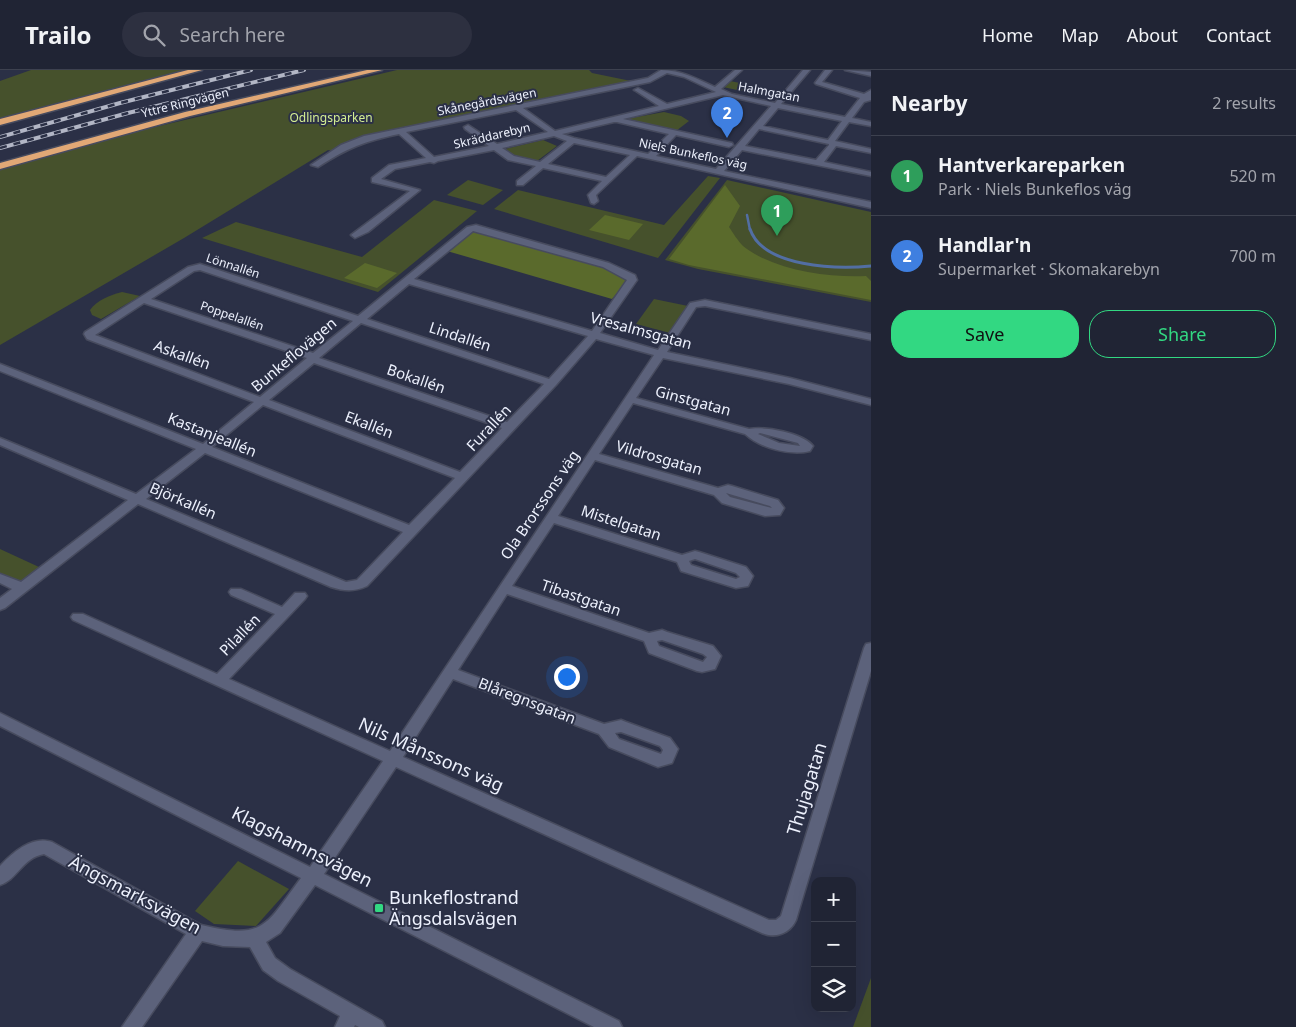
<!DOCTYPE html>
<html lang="en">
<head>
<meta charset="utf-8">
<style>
  body { margin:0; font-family:"Noto Sans",sans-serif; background:#2d3040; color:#f1f3f6 }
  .controls { position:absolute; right:15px; bottom:15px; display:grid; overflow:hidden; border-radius:10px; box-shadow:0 5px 20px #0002 }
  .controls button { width:45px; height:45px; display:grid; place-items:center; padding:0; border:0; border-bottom:1px solid #3d414f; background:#202434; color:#f1f3f6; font:25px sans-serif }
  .you { position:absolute; left:566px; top:606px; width:18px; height:18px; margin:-12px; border:4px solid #fff; border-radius:50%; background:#1a73e8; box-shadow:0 0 0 8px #1a73e833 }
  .badge { display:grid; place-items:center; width:32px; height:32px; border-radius:50%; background:#32d882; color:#fff; font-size:16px; font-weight:700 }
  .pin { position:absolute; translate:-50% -41px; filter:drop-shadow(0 1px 2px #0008) }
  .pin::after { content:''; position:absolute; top:26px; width:18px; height:15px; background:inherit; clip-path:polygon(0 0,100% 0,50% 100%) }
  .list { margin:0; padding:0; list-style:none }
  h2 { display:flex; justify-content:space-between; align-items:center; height:65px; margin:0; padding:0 20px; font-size:21px }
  h2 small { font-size:16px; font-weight:400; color:#a2a4ac }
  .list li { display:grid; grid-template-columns:32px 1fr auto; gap:15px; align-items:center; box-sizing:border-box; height:80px; padding:0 20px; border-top:1px solid #3d414f }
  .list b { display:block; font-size:19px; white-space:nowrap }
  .list p { margin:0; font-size:16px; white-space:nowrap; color:#a2a4ac }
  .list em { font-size:16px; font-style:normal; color:#a2a4ac }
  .actions { display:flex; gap:10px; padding:15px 20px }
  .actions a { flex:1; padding:11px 0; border:1px solid #32d882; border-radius:20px; text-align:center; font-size:18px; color:#32d882 }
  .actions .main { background:#32d882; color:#111 }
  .icon { flex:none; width:28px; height:28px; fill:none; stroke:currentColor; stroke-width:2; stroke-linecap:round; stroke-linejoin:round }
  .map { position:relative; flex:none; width:871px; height:957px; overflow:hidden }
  header { display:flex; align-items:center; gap:30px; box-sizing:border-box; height:70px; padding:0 25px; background:#202434; border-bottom:1px solid #3d414f }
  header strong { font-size:24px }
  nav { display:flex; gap:28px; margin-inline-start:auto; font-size:18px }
  .search { width:350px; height:45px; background:#2d3040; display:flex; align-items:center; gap:12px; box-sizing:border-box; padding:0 18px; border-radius:28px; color:#a2a4ac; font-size:19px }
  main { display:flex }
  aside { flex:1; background:#202434 }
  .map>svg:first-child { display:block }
</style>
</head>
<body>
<header>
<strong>Trailo</strong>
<div class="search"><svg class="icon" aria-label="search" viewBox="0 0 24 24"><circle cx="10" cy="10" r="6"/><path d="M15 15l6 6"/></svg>Search here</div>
<nav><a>Home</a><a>Map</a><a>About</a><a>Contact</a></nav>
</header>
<main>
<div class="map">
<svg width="871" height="957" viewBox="0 0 871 957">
  <rect width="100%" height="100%" fill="#2b3046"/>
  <!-- green -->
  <g fill="#46512c">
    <path d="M31 0H186L0 49V11Z"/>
    <path d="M397 0H589L592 3 631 11 364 66 332 81 328 80 184 168 0 275V99L138 61Z"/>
    <path d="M730 11 773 20 770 27 723 17Z"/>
    <path d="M664 42 681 46 689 51 676 61 626 49Z"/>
    <path d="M543 70 557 76 537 91 513 86 505 79Z"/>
    <path d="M708 106 720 108 658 188 494 139 518 120 664 155Z"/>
    <path d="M468 110 503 120 483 135 447 125Z"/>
    <path d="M727 110 871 142V232L698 199 665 190Z"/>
    <path d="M434 130 477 141 378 222 202 168 236 152 362 187Z"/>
    <path d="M122 222 140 226 101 249 92 245 90 240C97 230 110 225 122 222Z"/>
    <path d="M654 229 688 236 670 263 636 254Z"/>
    <path d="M0 479 39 497 21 512 0 503Z"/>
    <path d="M238 791 289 819 256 856 214 854 195 841Z"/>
    <path d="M871 908V957H853Z"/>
  </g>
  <!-- forest -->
  <g fill="#5a6a2c">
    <path d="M725 115 740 136 729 157C733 163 738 171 743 176 773 200 829 208 866 206L871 211V230L689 195 669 189Z"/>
    <path d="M605 145 643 154 629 170 589 160Z"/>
    <path d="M473 161 604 197 628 210 612 229 447 181Z"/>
    <path d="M365 193 397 203 377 218 344 208Z"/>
  </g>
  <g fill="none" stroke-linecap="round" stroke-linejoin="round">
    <!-- stream-far1 -->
    <path stroke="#526ea3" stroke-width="2.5" d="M747 145 750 160"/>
    <!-- stream -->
    <path stroke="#526ea3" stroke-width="3" d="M750 159C763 198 838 199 871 196"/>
    <defs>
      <g id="minor">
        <path d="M661 0C681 0 697 9 715 17L735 0H742L721 19 732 24 775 33 803 0H810L781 34 845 47 860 28 816 14 815 13 825 0H832L822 12 864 24 871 20V30L864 32 852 48 871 52V56L849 52 835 71 871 79V83L836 76 824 92 871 102V106L742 80 724 101 871 132V138L637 86 596 125 598 131 594 134 591 133 588 125 602 111 543 98 523 115H517V111L536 96 508 90 494 80 438 91 434 93 430 92 395 99 381 109 420 120 368 162 355 168 351 165 410 121 372 112V108L389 95 426 88 399 64C365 71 347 78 318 97L311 95 341 75 364 66 648 8ZM667 3 684 7 716 22 667 34 638 18 634 20 636 21 659 36 555 61 523 38 650 12ZM723 25 771 36 716 99 656 86 676 65 729 77 733 75 732 73 623 49ZM778 38 842 51 828 70 763 56ZM516 40 548 62 497 74 468 55 464 57 465 59 489 76 434 87 406 62ZM614 52H617L669 64 648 84 574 68 562 64ZM759 59 829 74V75L816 90 745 76ZM554 66 567 71 540 92 514 86 502 78ZM574 73 630 85 606 107 548 94Z"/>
        <path d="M845 0 871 2V6Z"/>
        <path d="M476 155 609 193 635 205 637 210 600 263 658 280 690 233 705 230 871 264V270L705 236 696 237 667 282 790 308 871 329V335L789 314 663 288 636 328 749 359C765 356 803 363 813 376L810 381C790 386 760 378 745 364L633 333 599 384 718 418 728 415 732 416 778 430 784 438 780 445 765 446 722 433 714 425 595 390 558 446 682 485 695 481 699 482 746 497 753 506 748 516 736 518 681 501 677 492 554 453 512 516 649 563 662 560 667 562 713 576 721 586 715 599 702 602 697 601 649 583 644 571 507 524 458 600 604 654 621 650 626 652 670 668 678 679 672 693 658 697 653 695 609 677 599 664 453 609 403 687 769 850H776L781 846 864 578 866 574 871 573V601L796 850C790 863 776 869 762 863L396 697 324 804 619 951 622 957H594L315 815 280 863 266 872 275 888 290 899 382 951 385 957H359L355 955 354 957H335L340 946 278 911 263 900 250 877 223 876 202 871 142 957H122L186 864 44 784C22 788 18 809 0 815V796C12 783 32 765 52 772L201 855C265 870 265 856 301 808L0 656V643L310 797 383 691 73 550 71 547 73 544H83L217 604 275 544 231 525 229 522 231 519H241L282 537 295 523H305L307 526 305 529 229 609 390 681 654 285 596 269 556 315 367 516C354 522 344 521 331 517L138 434 5 538 0 540V528L12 519 0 513V504L21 512 128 430 0 375V368L136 424 196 379 0 301V294L203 374 254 332 87 269 84 264 85 262 188 197 200 194 358 246 467 157ZM473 161 603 197 627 210 592 261 414 209ZM200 200 353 251 313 283 151 229 194 201ZM409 214 588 266 549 309 367 249ZM144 233 307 288 260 327 95 265ZM361 253 544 314 507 352 319 288ZM314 293 502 358 460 402 269 330ZM263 335 455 408 409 455 212 377ZM760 363 798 373 800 376 779 373 758 364ZM205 383 403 462 357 510 346 512 146 429ZM726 423 770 436 772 438 730 427ZM695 489 736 503 740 507 736 509 691 495 689 491ZM662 570 703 584 707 587 703 592 659 576 657 571ZM621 662 660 676 663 680 661 684 619 669 615 663Z"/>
      </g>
      <g id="highway">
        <path d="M188 0H202L0 55V49Z"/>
        <path d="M367 0H382L190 46 0 99V93L185 42Z"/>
      </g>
    </defs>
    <!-- minor casing -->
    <use href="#minor" stroke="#474b5e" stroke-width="3"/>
    <!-- highway casing -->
    <use href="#highway" stroke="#474b5e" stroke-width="3"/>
    <!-- minor -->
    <use href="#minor" fill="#5c627b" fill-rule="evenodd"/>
    <!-- highway -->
    <use href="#highway" fill="#e1a876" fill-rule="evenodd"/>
    <defs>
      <g id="rail">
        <path d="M0 67 120 33 251 0"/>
        <path d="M0 78 128 43 304 0"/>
      </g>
    </defs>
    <!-- rail casing -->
    <use href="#rail" stroke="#b2b6c5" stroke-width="4"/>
    <!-- rail -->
    <use href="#rail" stroke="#2b3046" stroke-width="2.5" stroke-dasharray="7" stroke-linecap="butt"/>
  </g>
  <!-- markers -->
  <rect fill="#32d882" stroke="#2b3046" stroke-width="2" x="374" y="833" width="10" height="10" rx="2.5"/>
  <g text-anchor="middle" stroke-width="4" stroke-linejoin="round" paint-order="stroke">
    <!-- far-street labels -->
    <g font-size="12" fill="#edf1fd" stroke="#2b3046">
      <text transform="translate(769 22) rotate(11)" y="4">Halmgatan</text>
      <text transform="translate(487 32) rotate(-11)" y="4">Skånegårdsvägen</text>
      <text transform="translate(185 33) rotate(-14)" y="4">Yttre Ringvägen</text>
      <text transform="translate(492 66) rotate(-13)" y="4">Skräddarebyn</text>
      <text transform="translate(693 84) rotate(12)" y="4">Niels Bunkeflos väg</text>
      <text transform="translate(233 196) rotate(18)" y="4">Lönnallén</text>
      <text transform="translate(232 246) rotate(19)" y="4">Poppelallén</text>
    </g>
    <!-- far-park labels -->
    <g font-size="12" fill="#d4ee92" stroke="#2b3046">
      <text x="331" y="52">Odlingsparken</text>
    </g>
    <!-- street labels -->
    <g font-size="15" fill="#edf1fd" stroke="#2b3046">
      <text transform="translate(641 261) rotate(15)" y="5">Vresalmsgatan</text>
      <text transform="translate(460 267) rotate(18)" y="5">Lindallén</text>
      <text transform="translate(182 285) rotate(20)" y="5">Askallén</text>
      <text transform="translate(294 285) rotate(-40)" y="5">Bunkeflovägen</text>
      <text transform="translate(416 309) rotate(19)" y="5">Bokallén</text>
      <text transform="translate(693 331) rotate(15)" y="5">Ginstgatan</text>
      <text transform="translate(369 355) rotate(21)" y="5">Ekallén</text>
      <text transform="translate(489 358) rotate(-47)" y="5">Furallén</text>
      <text transform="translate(212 365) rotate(22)" y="5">Kastanjeallén</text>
      <text transform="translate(659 388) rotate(16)" y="5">Vildrosgatan</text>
      <text transform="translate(183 431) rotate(23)" y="5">Björkallén</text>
      <text transform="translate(540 435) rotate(-56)" y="5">Ola Brorssons väg</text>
      <text transform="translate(621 453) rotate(18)" y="5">Mistelgatan</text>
      <text transform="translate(581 528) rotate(19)" y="5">Tibastgatan</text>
      <text transform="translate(240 565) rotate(-46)" y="5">Pilallén</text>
      <text transform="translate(527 631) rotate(21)" y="5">Blåregnsgatan</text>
    </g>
    <!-- near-street labels -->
    <g font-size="18" fill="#edf1fd" stroke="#2b3046">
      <text transform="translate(431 685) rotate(24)" y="6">Nils Månssons väg</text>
      <text transform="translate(807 719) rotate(-73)" y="6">Thujagatan</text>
      <text transform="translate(302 777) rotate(27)" y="6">Klagshamnsvägen</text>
      <text transform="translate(135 825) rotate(28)" y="6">Ängsmarksvägen</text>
    </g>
    <!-- near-poi labels -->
    <g font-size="18" fill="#edf1fd" stroke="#2b3046" text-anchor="start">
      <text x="389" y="834">Bunkeflostrand<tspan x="389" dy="21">Ängsdalsvägen</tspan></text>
    </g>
  </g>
</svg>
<div class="controls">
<button>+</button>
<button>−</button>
<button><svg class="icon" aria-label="layers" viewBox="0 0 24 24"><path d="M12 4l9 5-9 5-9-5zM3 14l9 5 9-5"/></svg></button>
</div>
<div class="you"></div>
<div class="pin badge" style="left:777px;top:166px;background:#2e9e5b">1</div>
<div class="pin badge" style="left:727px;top:68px;background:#3f7fe0">2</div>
</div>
<aside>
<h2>Nearby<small>2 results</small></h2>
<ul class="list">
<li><span class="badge" style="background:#2e9e5b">1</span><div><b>Hantverkareparken</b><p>Park · Niels Bunkeflos väg</p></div><em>520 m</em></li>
<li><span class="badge" style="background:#3f7fe0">2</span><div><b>Handlar'n</b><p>Supermarket · Skomakarebyn</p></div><em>700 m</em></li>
</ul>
<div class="actions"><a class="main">Save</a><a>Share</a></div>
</aside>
</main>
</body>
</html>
